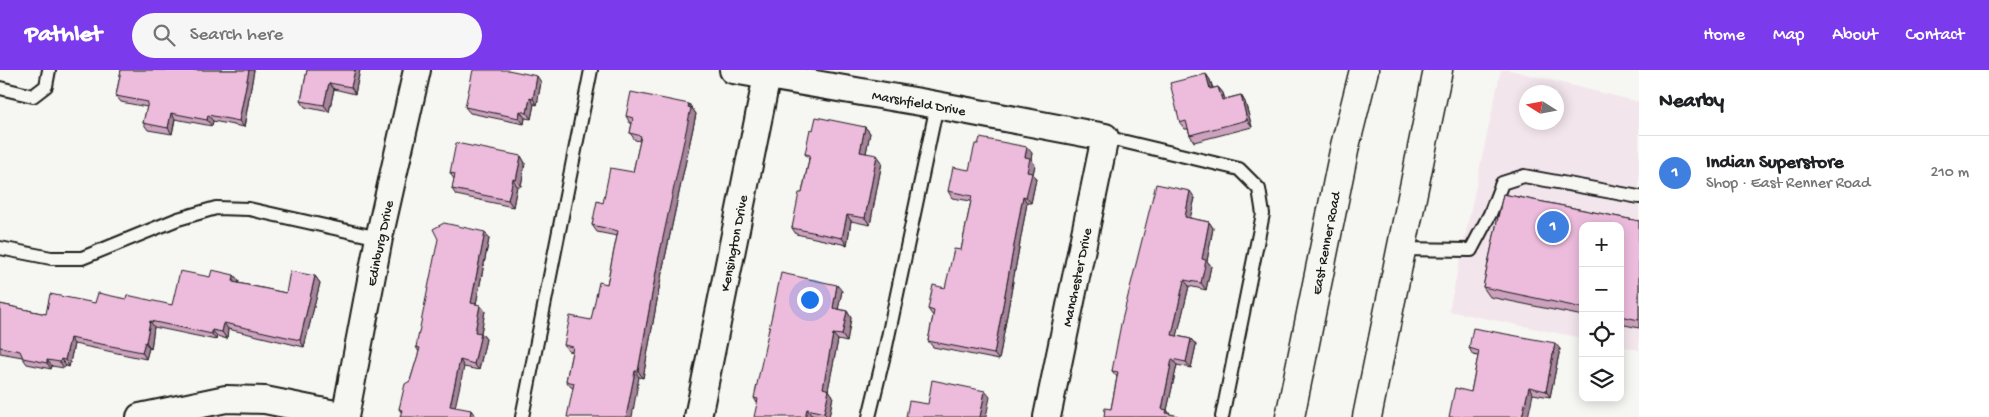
<!DOCTYPE html>
<html lang="en">
<head>
<meta charset="utf-8">
<style>
  body { margin:0; font-family:"Gochi Hand",sans-serif; background:#f6f6f6; color:#202124 }
  .controls { position:absolute; right:15px; bottom:15px; display:grid; overflow:hidden; border-radius:10px; box-shadow:0 2px 12px #0003 }
  .controls button { width:45px; height:45px; display:grid; place-items:center; padding:0; border:0; border-bottom:1px solid #e0e0e0; background:#fff; color:#202124; font:25px sans-serif }
  .compass { position:absolute; left:1519px; top:15px; width:45px; height:45px; border-radius:50%; background:#fff; box-shadow:0 2px 12px #0003; rotate:281deg }
  .you { position:absolute; left:809px; top:229px; width:18px; height:18px; margin:-12px; border:4px solid #fff; border-radius:50%; background:#1a73e8; box-shadow:0 0 0 8px #1a73e833 }
  .badge { display:grid; place-items:center; width:32px; height:32px; border-radius:50%; background:#7c3aed; color:#fff; font-size:16px; font-weight:700 }
  .pin { position:absolute; translate:-50% -50%; border:2px solid #fff; box-shadow:0 1px 5px #0006 }
  .list { margin:0; padding:0; list-style:none }
  h2 { display:flex; justify-content:space-between; align-items:center; height:65px; margin:0; padding:0 20px; font-size:21px }
  h2 small { font-size:16px; font-weight:400; color:#757577 }
  .list li { display:grid; grid-template-columns:32px 1fr auto; gap:15px; align-items:center; box-sizing:border-box; height:75px; padding:0 20px; border-top:1px solid #e0e0e0 }
  .list b { display:block; font-size:19px; white-space:nowrap }
  .list p { margin:0; font-size:16px; white-space:nowrap; color:#757577 }
  .list em { font-size:16px; font-style:normal; color:#757577 }
  .icon { flex:none; width:28px; height:28px; fill:none; stroke:currentColor; stroke-width:2; stroke-linecap:round; stroke-linejoin:round }
  .map { position:relative; flex:none; width:1639px; height:347px; overflow:hidden }
  header { display:flex; align-items:center; gap:30px; box-sizing:border-box; height:70px; padding:0 25px; background:#7c3aed; color:#fff }
  header strong { font-size:24px }
  nav { display:flex; gap:28px; margin-inline-start:auto; font-size:18px }
  .search { width:350px; height:45px; background:#f6f6f6; display:flex; align-items:center; gap:12px; box-sizing:border-box; padding:0 18px; border-radius:28px; color:#757577; font-size:19px }
  main { display:flex }
  aside { flex:1; background:#fff }
  .map>svg:first-child { display:block }
</style>
</head>
<body>
<header>
<strong>Pathlet</strong>
<div class="search"><svg class="icon" aria-label="search" viewBox="0 0 24 24"><circle cx="10" cy="10" r="6"/><path d="M15 15l6 6"/></svg>Search here</div>
<nav><a>Home</a><a>Map</a><a>About</a><a>Contact</a></nav>
</header>
<main>
<div class="map">
<svg width="1639" height="347" viewBox="0 0 1639 347">
  <rect width="100%" height="100%" fill="#f6f6f2"/>
  <filter id="ink" filterUnits="userSpaceOnUse"><feTurbulence type="fractalNoise" baseFrequency=".02" numOctaves="2"/><feDisplacementMap in="SourceGraphic" scale="10" xChannelSelector="R" yChannelSelector="G"/><feConvolveMatrix kernelMatrix="1 2 1 2 8 2 1 2 1" color-interpolation-filters="sRGB"/></filter>
  <g filter="url(#ink)">
    <!-- built -->
    <path fill="#f3e5ec" fill-rule="evenodd" d="M1501 0H1509L1639 32V280L1620 276V156H1583V268L1449 241ZM1526 22H1556V52H1526Z"/>
    <g fill="none" stroke-linecap="round" stroke-linejoin="round">
      <defs>
        <g id="lane">
          <path d="M0 18 33 26 46 16 49 0"/>
          <path d="M1105 67 1239 99 1259 119 1263 144 1222 347"/>
          <path d="M0 178 51 188H82L178 149 216 138 249 139 379 168"/>
          <path d="M1400 179 1471 180 1490 144 1502 113 1524 106 1639 127"/>
          <path d="M522 347 591 0"/>
          <path d="M869 347 885 281 937 35"/>
        </g>
        <g id="street">
          <path d="M733 0 926 33 1105 67 1047 347"/>
          <path d="M140 347 226 329 265 330 345 346"/>
          <path d="M345 347 379 168 417 0"/>
          <path d="M698 347 767 6 765 0"/>
        </g>
        <g id="secondary">
          <path d="M1290 347 1345 76 1364 0"/>
          <path d="M1367 347 1438 0"/>
        </g>
      </defs>
      <!-- lane casing -->
      <use href="#lane" stroke="#1c1c1c" stroke-width="16"/>
      <!-- street casing -->
      <use href="#street" stroke="#1c1c1c" stroke-width="30"/>
      <!-- secondary casing -->
      <use href="#secondary" stroke="#1c1c1c" stroke-width="31"/>
      <!-- lane -->
      <use href="#lane" stroke="#f6f6f2" stroke-width="12"/>
      <!-- street -->
      <use href="#street" stroke="#f6f6f2" stroke-width="26"/>
      <!-- secondary -->
      <use href="#secondary" stroke="#f6f6f2" stroke-width="28"/>
    </g>
    <!-- wall -->
    <g fill="#cca2be" stroke="#1c1c1c">
      <path d="M121 0H254L244 57 213 51 212 56 175 49 172 64 148 60 143 53 147 37 121 32 116 26Z"/>
      <path d="M307 0H360L355 24 334 19 329 42 305 37 301 31Z"/>
      <path d="M1206 4 1210 10 1213 18 1218 17 1223 23 1225 29 1241 25 1245 32 1252 57 1194 72 1190 65 1188 59H1185L1180 53Z"/>
      <path d="M541 12 537 35 534 34 531 49 525 48 524 54 470 43 465 37Z"/>
      <path d="M689 34 696 44 663 197 643 308 639 307 573 318 571 317 566 311 572 282 568 281 564 275 591 250 607 214 617 166 597 162 592 155 603 133 633 102 640 71 635 70 630 63 632 53H630L626 46Z"/>
      <path d="M865 57 870 63 866 83 882 92 870 155 851 151 847 175 796 164 792 158 802 123 809 89 805 84 813 60Z"/>
      <path d="M1032 83 1031 89 1035 95 1033 104 1036 109 1031 133H1027L999 290 933 277 928 271 933 246 928 239 945 218 961 180 971 131 952 128 948 121 969 100Z"/>
      <path d="M521 86 525 93 521 116H517L513 137 456 125 452 119 454 109 450 103Z"/>
      <path d="M1503 124 1639 151V258L1620 254V156H1583V246L1490 227 1483 217Z"/>
      <path d="M1195 128 1190 148 1209 152 1213 158 1207 191 1211 196 1206 220 1189 216 1177 266 1191 269 1196 275 1191 298 1177 295 1167 340 1170 344 1178 346 1179 347H1104L1111 339 1117 307 1112 301Z"/>
      <path d="M485 162 489 169 476 234 485 241 481 263 486 269 479 300 464 297 401 342 399 339 410 311 419 282 416 277Z"/>
      <path d="M315 206 320 213 304 277 228 259 227 269 217 266 216 270 154 257 151 279 149 278 146 289 74 274 69 297 66 296 64 298 52 296 51 299 27 294 22 287 0 283V234L46 244 95 233 126 229 172 235 210 207 239 211 238 213 286 223Z"/>
      <path d="M842 221 838 239 847 241 851 248 847 272 838 270 828 319 833 326 829 347H819L811 345 757 333 754 328Z"/>
      <path d="M1469 278 1560 279 1550 327 1533 324 1471 322 1478 286 1473 285Z"/>
    </g>
    <!-- shaded-wall -->
    <g fill="#a6849b" stroke="#1c1c1c">
      <path d="M249 0H254L244 57 239 51Z"/>
      <path d="M355 0H360L355 24 351 17Z"/>
      <path d="M1206 4 1210 10 1214 25 1210 19Z"/>
      <path d="M537 6 541 12 537 35 533 29Z"/>
      <path d="M329 13 334 19 329 42 324 35Z"/>
      <path d="M1218 17 1223 23 1226 37 1222 30Z"/>
      <path d="M1241 25 1245 32 1252 57 1247 50Z"/>
      <path d="M530 28 534 34 531 49 527 43Z"/>
      <path d="M689 34 696 44 663 197 643 308 638 301 658 191Z"/>
      <path d="M520 41 525 48 524 54 519 48Z"/>
      <path d="M171 43 175 49 172 64 168 58Z"/>
      <path d="M208 45 213 51 212 56 207 50Z"/>
      <path d="M865 57 870 63 865 88 860 82Z"/>
      <path d="M1027 77 1032 83 1031 89 1035 95 1033 104 1036 109 1031 133 1026 127 1027 102 1025 87Z"/>
      <path d="M877 85 882 92 870 155 865 148Z"/>
      <path d="M521 86 525 93 521 116 516 110Z"/>
      <path d="M513 109 517 116 513 137 508 130Z"/>
      <path d="M1190 121 1195 128 1189 153 1185 147Z"/>
      <path d="M1023 126 1027 133 999 290 994 284Z"/>
      <path d="M847 145 851 151 847 175 842 168Z"/>
      <path d="M1209 152 1213 158 1207 191 1211 196 1206 220 1201 213 1202 189Z"/>
      <path d="M485 162 489 169 475 239 471 233Z"/>
      <path d="M234 205 239 211 237 218 233 212Z"/>
      <path d="M315 206 320 213 304 277 300 270Z"/>
      <path d="M1184 210 1189 216 1176 271 1172 265Z"/>
      <path d="M837 215 842 221 837 245 833 238Z"/>
      <path d="M480 235 485 241 480 268 475 262Z"/>
      <path d="M847 241 851 248 847 272 842 265Z"/>
      <path d="M150 251 154 257 151 279 146 272Z"/>
      <path d="M224 253 228 259 227 269 222 262Z"/>
      <path d="M212 260 217 266 216 270 212 264Z"/>
      <path d="M481 263 486 269 479 300 474 294Z"/>
      <path d="M833 264 838 270 827 325 823 318Z"/>
      <path d="M70 268 74 274 69 297 65 290Z"/>
      <path d="M1191 269 1196 275 1191 298 1186 292Z"/>
      <path d="M145 272 149 278 146 289 142 282Z"/>
      <path d="M1555 273 1560 279 1550 327 1546 321Z"/>
      <path d="M61 289 66 296 64 298 60 292Z"/>
      <path d="M1172 289 1177 295 1167 340 1171 347 1162 339Z"/>
      <path d="M47 290 52 296 51 299 47 293Z"/>
      <path d="M460 290 464 297 454 342 450 336Z"/>
      <path d="M635 301 639 307 632 347H626Z"/>
      <path d="M1529 317 1533 324 1528 347H1522Z"/>
      <path d="M829 320 833 326 829 347H828L824 343Z"/>
      <path d="M985 321 990 327 986 347H980Z"/>
      <path d="M807 339 811 345V347H805Z"/>
      <path d="M471 340 476 347H470Z"/>
    </g>
    <!-- building -->
    <g fill="#edbcdd" stroke="#1c1c1c">
      <path d="M121 0H249L239 51 208 45 207 50 171 43 168 58 143 53 148 32 116 26Z"/>
      <path d="M307 0H355L351 17 329 13 324 35 301 31Z"/>
      <path d="M473 0H508L537 6 533 29 530 28 527 43 520 41 519 48 465 37Z"/>
      <path d="M1206 4 1210 19 1218 17 1222 30 1241 25 1247 50 1190 65 1186 51 1180 53 1170 13Z"/>
      <path d="M631 22 689 34 688 37 691 38 658 191 638 301H635L626 347H567L574 313 566 311 573 277 564 275 570 246 591 250 599 212 607 214 618 161 592 155 597 131 603 133 610 98 633 102 641 66 630 63 633 48 626 46Z"/>
      <path d="M816 47 865 57 860 82 877 85 865 148 847 145 842 168 792 158 799 123H802L810 85 805 84 810 59 813 60Z"/>
      <path d="M980 68 1027 77 1025 87 1030 88 1027 102 1032 103 1026 127 1023 126 994 284 928 271 934 241 928 239 933 215 945 218 954 179 961 180 972 126 948 121 953 97 969 100 975 74H978Z"/>
      <path d="M456 73 521 86 516 110 513 109 508 130 452 119 455 104 450 103Z"/>
      <path d="M1156 114 1190 121 1185 147 1209 152 1202 189 1206 190 1201 213 1184 210 1172 265 1191 269 1186 292 1172 289 1162 339 1167 340 1166 343 1178 346V347H1104L1105 338 1111 339 1118 302 1112 301 1121 254Z"/>
      <path d="M1503 124 1639 151V250L1620 246V156H1583V238L1483 217Z"/>
      <path d="M444 153 485 162 471 233 480 235 475 262 481 263 474 294 460 290 450 336 471 340 470 347H400L402 340 399 339 405 314 410 311 420 278 416 277 438 169 433 159Z"/>
      <path d="M212 200 234 205 233 212 286 223 290 201 315 206 300 270 224 253 222 262 212 260V264L150 251 146 272H145L142 282 70 268 65 290 61 289 60 292 47 290V293L23 288 20 281 0 277V234L46 244 50 224 95 233 98 223 126 229 127 225 172 235 180 201 210 207Z"/>
      <path d="M781 203 837 215 833 238 847 241 842 265 833 264 823 318 829 320 824 343 807 339 805 347H754L758 329 754 328Z"/>
      <path d="M1473 258 1555 273 1546 321 1529 317 1522 347H1449L1455 318 1471 322 1479 281 1469 278Z"/>
      <path d="M932 310 985 321 980 347H906L909 331 928 334Z"/>
    </g>
  </g>
  <g text-anchor="middle" stroke-width="4" stroke-linejoin="round" paint-order="stroke">
    <!-- street labels -->
    <g font-size="14" fill="#1c1c1c" stroke="#f6f6f2">
      <text transform="translate(919 32) rotate(10)" y="5">Marshfield Drive</text>
      <text transform="translate(379 173) rotate(-78)" y="5">Edinburg Drive</text>
      <text transform="translate(733 173) rotate(-79)" y="5">Kensington Drive</text>
      <text transform="translate(1325 173) rotate(-79)" y="5">East Renner Road</text>
      <text transform="translate(1076 207) rotate(-78)" y="5">Manchester Drive</text>
    </g>
  </g>
</svg>
<div class="controls">
<button>+</button>
<button>−</button>
<button><svg class="icon" aria-label="locate" viewBox="0 0 24 24"><circle cx="12" cy="12" r="6"/><path d="M12 2v4M12 18v4M2 12h4M18 12h4"/></svg></button>
<button><svg class="icon" aria-label="layers" viewBox="0 0 24 24"><path d="M12 4l9 5-9 5-9-5zM3 14l9 5 9-5"/></svg></button>
</div>
<svg class="compass" viewBox="-18 -18 36 36"><path d="M0-13l5 13h-10z" fill="#e53935"/><path d="M0 13l5-13h-10z" fill="#757577"/></svg>
<div class="you"></div>
<div class="pin badge" style="left:1553px;top:157px;background:#3f7fe0">1</div>
</div>
<aside>
<h2>Nearby<small></small></h2>
<ul class="list">
<li><span class="badge" style="background:#3f7fe0">1</span><div><b>Indian Superstore</b><p>Shop · East Renner Road</p></div><em>210 m</em></li>
</ul>
</aside>
</main>
</body>
</html>
